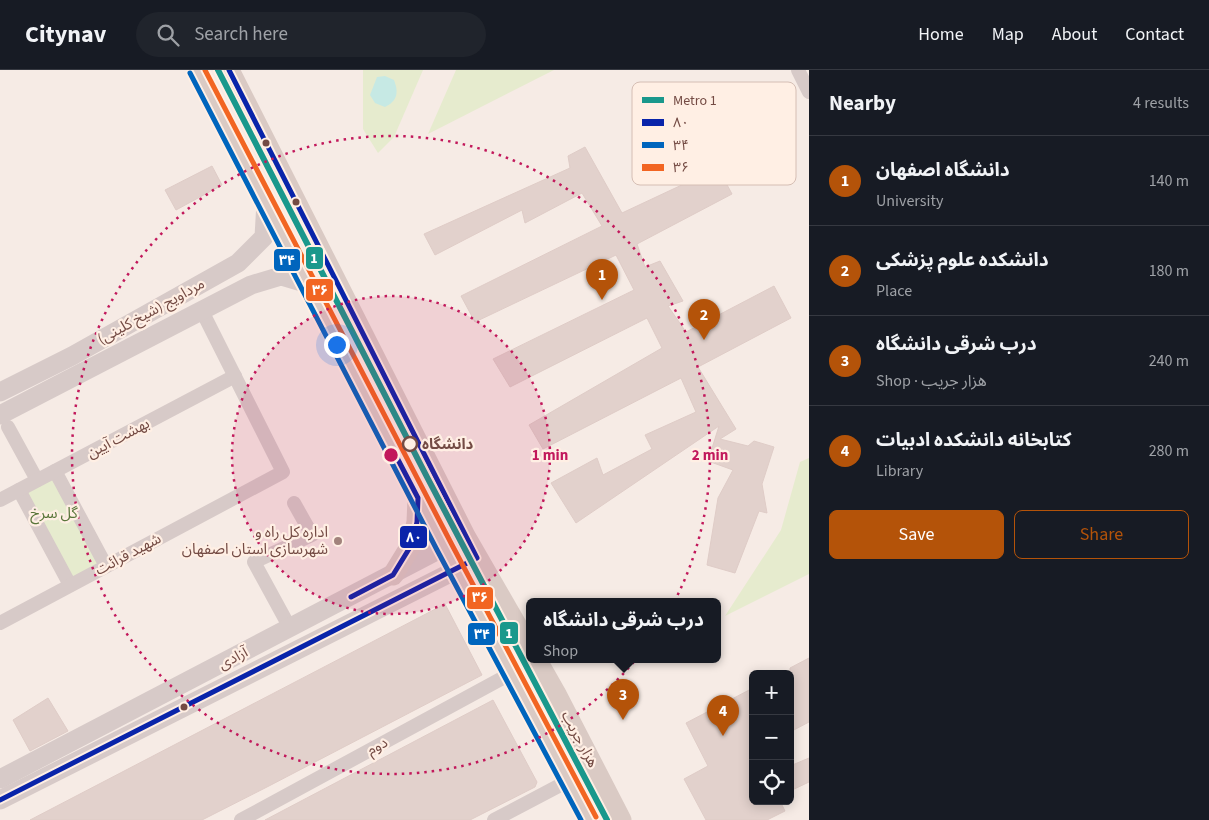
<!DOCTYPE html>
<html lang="en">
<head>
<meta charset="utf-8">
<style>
  body { margin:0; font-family:"Source Sans 3","Noto Sans Arabic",sans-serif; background:#20242c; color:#f1f3f6 }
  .controls { position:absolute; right:15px; bottom:15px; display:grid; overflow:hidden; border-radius:8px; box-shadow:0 2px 12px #0003 }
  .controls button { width:45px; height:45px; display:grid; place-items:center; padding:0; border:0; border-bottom:1px solid #363941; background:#171b24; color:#f1f3f6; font:25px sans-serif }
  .you { position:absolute; left:336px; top:274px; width:18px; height:18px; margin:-12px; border:4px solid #fff; border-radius:50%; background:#1a73e8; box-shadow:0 0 0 8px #1a73e833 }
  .badge { display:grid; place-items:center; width:32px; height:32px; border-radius:50%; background:#b45309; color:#fff; font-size:16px; font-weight:700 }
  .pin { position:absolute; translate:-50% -41px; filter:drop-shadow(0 1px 2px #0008) }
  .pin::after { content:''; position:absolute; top:26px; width:18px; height:15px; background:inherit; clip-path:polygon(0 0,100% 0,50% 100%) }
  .popup { position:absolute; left:526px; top:528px; width:195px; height:65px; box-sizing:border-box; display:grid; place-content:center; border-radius:8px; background:#171b24; filter:drop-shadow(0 1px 4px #0005); font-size:16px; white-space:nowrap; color:#9ea1a6 }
  .popup b { font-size:19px; color:#f1f3f6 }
  .popup::after { content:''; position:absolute; left:50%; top:100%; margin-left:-10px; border:10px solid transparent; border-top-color:#171b24 }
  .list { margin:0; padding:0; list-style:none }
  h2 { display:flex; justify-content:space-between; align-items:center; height:65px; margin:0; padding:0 20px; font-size:21px }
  h2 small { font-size:16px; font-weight:400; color:#9ea1a6 }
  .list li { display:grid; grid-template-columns:32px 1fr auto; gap:15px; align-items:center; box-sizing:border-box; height:90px; padding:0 20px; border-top:1px solid #363941 }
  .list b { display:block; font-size:19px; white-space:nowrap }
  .list p { margin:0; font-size:16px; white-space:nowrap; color:#9ea1a6 }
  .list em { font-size:16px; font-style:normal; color:#9ea1a6 }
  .actions { display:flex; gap:10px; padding:15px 20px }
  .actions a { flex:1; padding:11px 0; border:1px solid #b45309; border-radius:8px; text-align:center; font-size:18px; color:#b45309 }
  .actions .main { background:#b45309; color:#fff }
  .icon { flex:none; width:28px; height:28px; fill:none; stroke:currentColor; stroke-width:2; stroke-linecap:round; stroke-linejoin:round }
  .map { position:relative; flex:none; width:809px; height:750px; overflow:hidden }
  header { display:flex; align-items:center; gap:30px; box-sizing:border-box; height:70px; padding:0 25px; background:#171b24; border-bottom:1px solid #363941 }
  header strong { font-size:24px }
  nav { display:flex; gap:28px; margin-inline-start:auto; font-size:18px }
  .search { width:350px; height:45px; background:#20242c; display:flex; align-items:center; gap:12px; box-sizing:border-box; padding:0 18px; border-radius:28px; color:#9ea1a6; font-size:19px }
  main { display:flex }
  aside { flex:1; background:#171b24 }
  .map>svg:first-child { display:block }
</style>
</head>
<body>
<header>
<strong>Citynav</strong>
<div class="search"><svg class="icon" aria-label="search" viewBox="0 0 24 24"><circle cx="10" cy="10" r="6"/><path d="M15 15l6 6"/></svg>Search here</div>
<nav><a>Home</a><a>Map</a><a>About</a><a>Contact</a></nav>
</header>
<main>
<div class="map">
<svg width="809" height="750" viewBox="0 0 809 750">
  <rect width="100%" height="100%" fill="#f6ebe5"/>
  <!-- green -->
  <g fill="#e6ebce">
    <path d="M363 0H423L394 67 378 83 363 59Z"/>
    <path d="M456 0H554L428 64Z"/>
    <path d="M809 388V504L725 546 781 460 800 392Z"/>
    <path d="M55 401 106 496 70 515 19 420Z"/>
  </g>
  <!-- water -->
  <path fill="#c6e9e4" d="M385 6 394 10C399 23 397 31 385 37L375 33 370 25 377 7Z"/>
  <!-- building -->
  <g fill="#e2d1cc" stroke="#dfccc7">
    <path d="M585 77 622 143 718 98 732 124 637 174 645 197 660 191 683 231 668 236 686 262 774 216 791 248 698 297 736 359 720 369 748 376 754 371 774 377 762 414 767 443 759 441 735 503 707 495 718 428 733 400 708 391 719 356 576 453 551 413 597 388 603 405 652 379 645 365 696 342 681 308 543 379 529 355 662 278 647 248 510 317 493 289 634 220 616 185 475 252 461 226 602 156 582 123 525 153 522 140 435 185 424 164 570 98 568 86Z"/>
    <path d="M212 96 222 115 176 140 165 120Z"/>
    <path d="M445 534 482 605 267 717 202 750H30Z"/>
    <path d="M809 588V652L790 662V598Z"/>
    <path d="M753 618V731H780L785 741 767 750H706L684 709 708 696 686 653Z"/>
    <path d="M48 628 68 661 30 681 13 650Z"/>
    <path d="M493 630 537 712 535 717 470 750H265Z"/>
    <path d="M809 688V712L790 721V696Z"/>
  </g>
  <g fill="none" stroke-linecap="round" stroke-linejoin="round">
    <!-- street -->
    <g stroke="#d7cac8" stroke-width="14">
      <path d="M798 0 809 22"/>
      <path d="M8 357 37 410"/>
      <path d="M55 401 106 496"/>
      <path d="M19 420 70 515"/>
      <path d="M0 430 235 306"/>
      <path d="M0 553 283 402 202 241"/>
      <path d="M290 558 254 492 312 465 294 433"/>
      <path d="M241 750 512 603"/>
      <path d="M494 750 568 711"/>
    </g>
    <!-- secondary -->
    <g stroke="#d7cac8" stroke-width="19">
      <path d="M0 322 72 286 238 193 264 167 266 132"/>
      <path d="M0 345 251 215 281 206 308 214"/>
      <path d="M0 709 465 466"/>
      <path d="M0 730 456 500 477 488"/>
    </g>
    <!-- primary -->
    <g stroke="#dacac4" stroke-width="21">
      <path d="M197 0 444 477 512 603 589 750"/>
      <path d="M229 0 465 466 529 577"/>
      <path d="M393 505 412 474 417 452 418 428"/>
      <path d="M536 589 557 626 621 750"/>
    </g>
    <defs>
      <g id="bus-1">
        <path d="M351 527 393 505 412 474 417 452 418 428 394 382"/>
        <path d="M0 730 477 488 229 0"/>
      </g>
      <path id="bus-2" d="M190 3 437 480 581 750"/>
      <path id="bus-3" d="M205 0 451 473 596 747"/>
    </defs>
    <!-- bus-1 casing -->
    <use href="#bus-1" stroke="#ffefe4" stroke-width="9"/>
    <!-- bus-2 casing -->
    <use href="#bus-2" stroke="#ffefe4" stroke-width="9"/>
    <!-- bus-3 casing -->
    <use href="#bus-3" stroke="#ffefe4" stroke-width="9"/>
    <!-- bus-1 -->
    <use href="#bus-1" stroke="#0924aa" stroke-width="5"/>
    <!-- bus-2 -->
    <use href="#bus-2" stroke="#0065bd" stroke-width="5"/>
    <!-- bus-3 -->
    <use href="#bus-3" stroke="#f26522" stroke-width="5"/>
    <defs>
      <path id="metro-1" d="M218 0 427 407 607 750"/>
    </defs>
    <!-- metro-1 casing -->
    <use href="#metro-1" stroke="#ffefe4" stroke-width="10"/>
    <!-- metro-1 -->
    <use href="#metro-1" stroke="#1a988c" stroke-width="6"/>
  </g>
  <!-- distance rings -->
  <circle cx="391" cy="385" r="159" fill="#c2185b" fill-opacity=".12"/>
  <g fill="none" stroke="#c2185b" stroke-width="2.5" stroke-dasharray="2.5 5">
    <circle cx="391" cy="385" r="159"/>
    <circle cx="391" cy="385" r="319"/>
  </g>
  <!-- markers -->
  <g fill="#744b44" stroke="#ffefe4" stroke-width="2">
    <circle cx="266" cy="73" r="4.5"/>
    <circle cx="296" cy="132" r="4.5"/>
    <circle cx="184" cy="637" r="4.5"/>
  </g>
  <circle fill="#ffefe4" stroke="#744b44" stroke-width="2.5" cx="410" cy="374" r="7"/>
  <circle fill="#a2837c" stroke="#ffefe4" stroke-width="2" cx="338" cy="471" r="5"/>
  <g text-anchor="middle" stroke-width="4.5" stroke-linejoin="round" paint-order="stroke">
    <!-- street labels -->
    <g font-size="15" fill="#744b44" stroke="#ffefe4">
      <text transform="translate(151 241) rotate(-29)" y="5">مرداویج (شیخ کلینی)</text>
      <text transform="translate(118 368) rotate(-28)" y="5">بهشت آیین</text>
      <text transform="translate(128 484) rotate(-28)" y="5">شهید قرائت</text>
      <text transform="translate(233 588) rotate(-28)" y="5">آزادی</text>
      <text transform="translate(580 669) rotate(62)" y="5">هزار جریب</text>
      <text transform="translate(377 676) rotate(-29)" y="5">دوم</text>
    </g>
    <!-- stop labels -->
    <g font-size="15" font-weight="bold" fill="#744b44" stroke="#ffefe4" text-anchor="start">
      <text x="422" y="379">دانشگاه</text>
    </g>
    <!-- park labels -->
    <g font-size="15" fill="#587539" stroke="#ffefe4">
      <text x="54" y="448">گل سرخ</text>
    </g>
    <!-- poi labels -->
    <g font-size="15" fill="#744b44" stroke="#ffefe4" text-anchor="end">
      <text x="328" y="467">اداره کل راه و<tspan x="328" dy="17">شهرسازی استان اصفهان</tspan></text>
    </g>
  </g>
  <!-- legend -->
  <rect x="632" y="12" width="164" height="103" rx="8" fill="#ffefe4" stroke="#d5beb4" stroke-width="1"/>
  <rect x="642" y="27" width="22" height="6" fill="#1a988c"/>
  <rect x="642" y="49" width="22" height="7" fill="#0924aa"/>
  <rect x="642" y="72" width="22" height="6" fill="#0065bd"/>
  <rect x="642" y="94" width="22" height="7" fill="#f26522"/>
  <g font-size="14" fill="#744b44">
    <text x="673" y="35">Metro 1</text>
    <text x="673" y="57">۸۰</text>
    <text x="673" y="80">۳۴</text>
    <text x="673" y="102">۳۶</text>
  </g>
  <circle cx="391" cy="385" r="8" fill="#c2185b" stroke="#ffefe4" stroke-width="2.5"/>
  <g font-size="15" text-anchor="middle" font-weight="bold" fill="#c2185b" stroke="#ffefe4" stroke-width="4.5" stroke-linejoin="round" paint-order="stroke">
    <text x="550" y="390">1 min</text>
    <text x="710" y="390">2 min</text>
  </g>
  <g stroke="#ffefe4" stroke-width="2">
    <rect x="305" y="176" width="19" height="24" rx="5" fill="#1a988c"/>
    <rect x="273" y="178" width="28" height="24" rx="5" fill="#0065bd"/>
    <rect x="305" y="208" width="29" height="24" rx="5" fill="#f26522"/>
    <rect x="399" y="455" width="29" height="24" rx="5" fill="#0924aa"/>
    <rect x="466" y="516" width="28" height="24" rx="5" fill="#f26522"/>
    <rect x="499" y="551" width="20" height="24" rx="5" fill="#1a988c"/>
    <rect x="467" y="552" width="29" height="24" rx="5" fill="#0065bd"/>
  </g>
  <g font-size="14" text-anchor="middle" font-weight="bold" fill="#fff">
    <text x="314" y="193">1</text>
    <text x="287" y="195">۳۴</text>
    <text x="320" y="225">۳۶</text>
    <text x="414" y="472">۸۰</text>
    <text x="480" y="532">۳۶</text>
    <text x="509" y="568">1</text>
    <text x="482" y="569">۳۴</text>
  </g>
</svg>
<div class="controls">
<button>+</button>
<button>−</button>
<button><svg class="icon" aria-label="locate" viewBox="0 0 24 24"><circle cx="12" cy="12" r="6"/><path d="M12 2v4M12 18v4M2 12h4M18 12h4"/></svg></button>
</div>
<div class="you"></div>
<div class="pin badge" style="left:602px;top:230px">1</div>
<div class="pin badge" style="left:704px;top:270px">2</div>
<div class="pin badge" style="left:623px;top:650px">3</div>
<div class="popup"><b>درب شرقی دانشگاه</b>Shop</div>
<div class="pin badge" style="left:723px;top:666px">4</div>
</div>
<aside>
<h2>Nearby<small>4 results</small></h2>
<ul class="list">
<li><span class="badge">1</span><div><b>دانشگاه اصفهان</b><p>University</p></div><em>140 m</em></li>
<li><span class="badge">2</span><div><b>دانشکده علوم پزشکی</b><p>Place</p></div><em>180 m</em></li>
<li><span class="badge">3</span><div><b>درب شرقی دانشگاه</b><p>Shop · هزار جریب</p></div><em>240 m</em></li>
<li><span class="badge">4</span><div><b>کتابخانه دانشکده ادبيات</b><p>Library</p></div><em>280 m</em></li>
</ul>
<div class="actions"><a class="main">Save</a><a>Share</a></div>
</aside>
</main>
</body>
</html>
